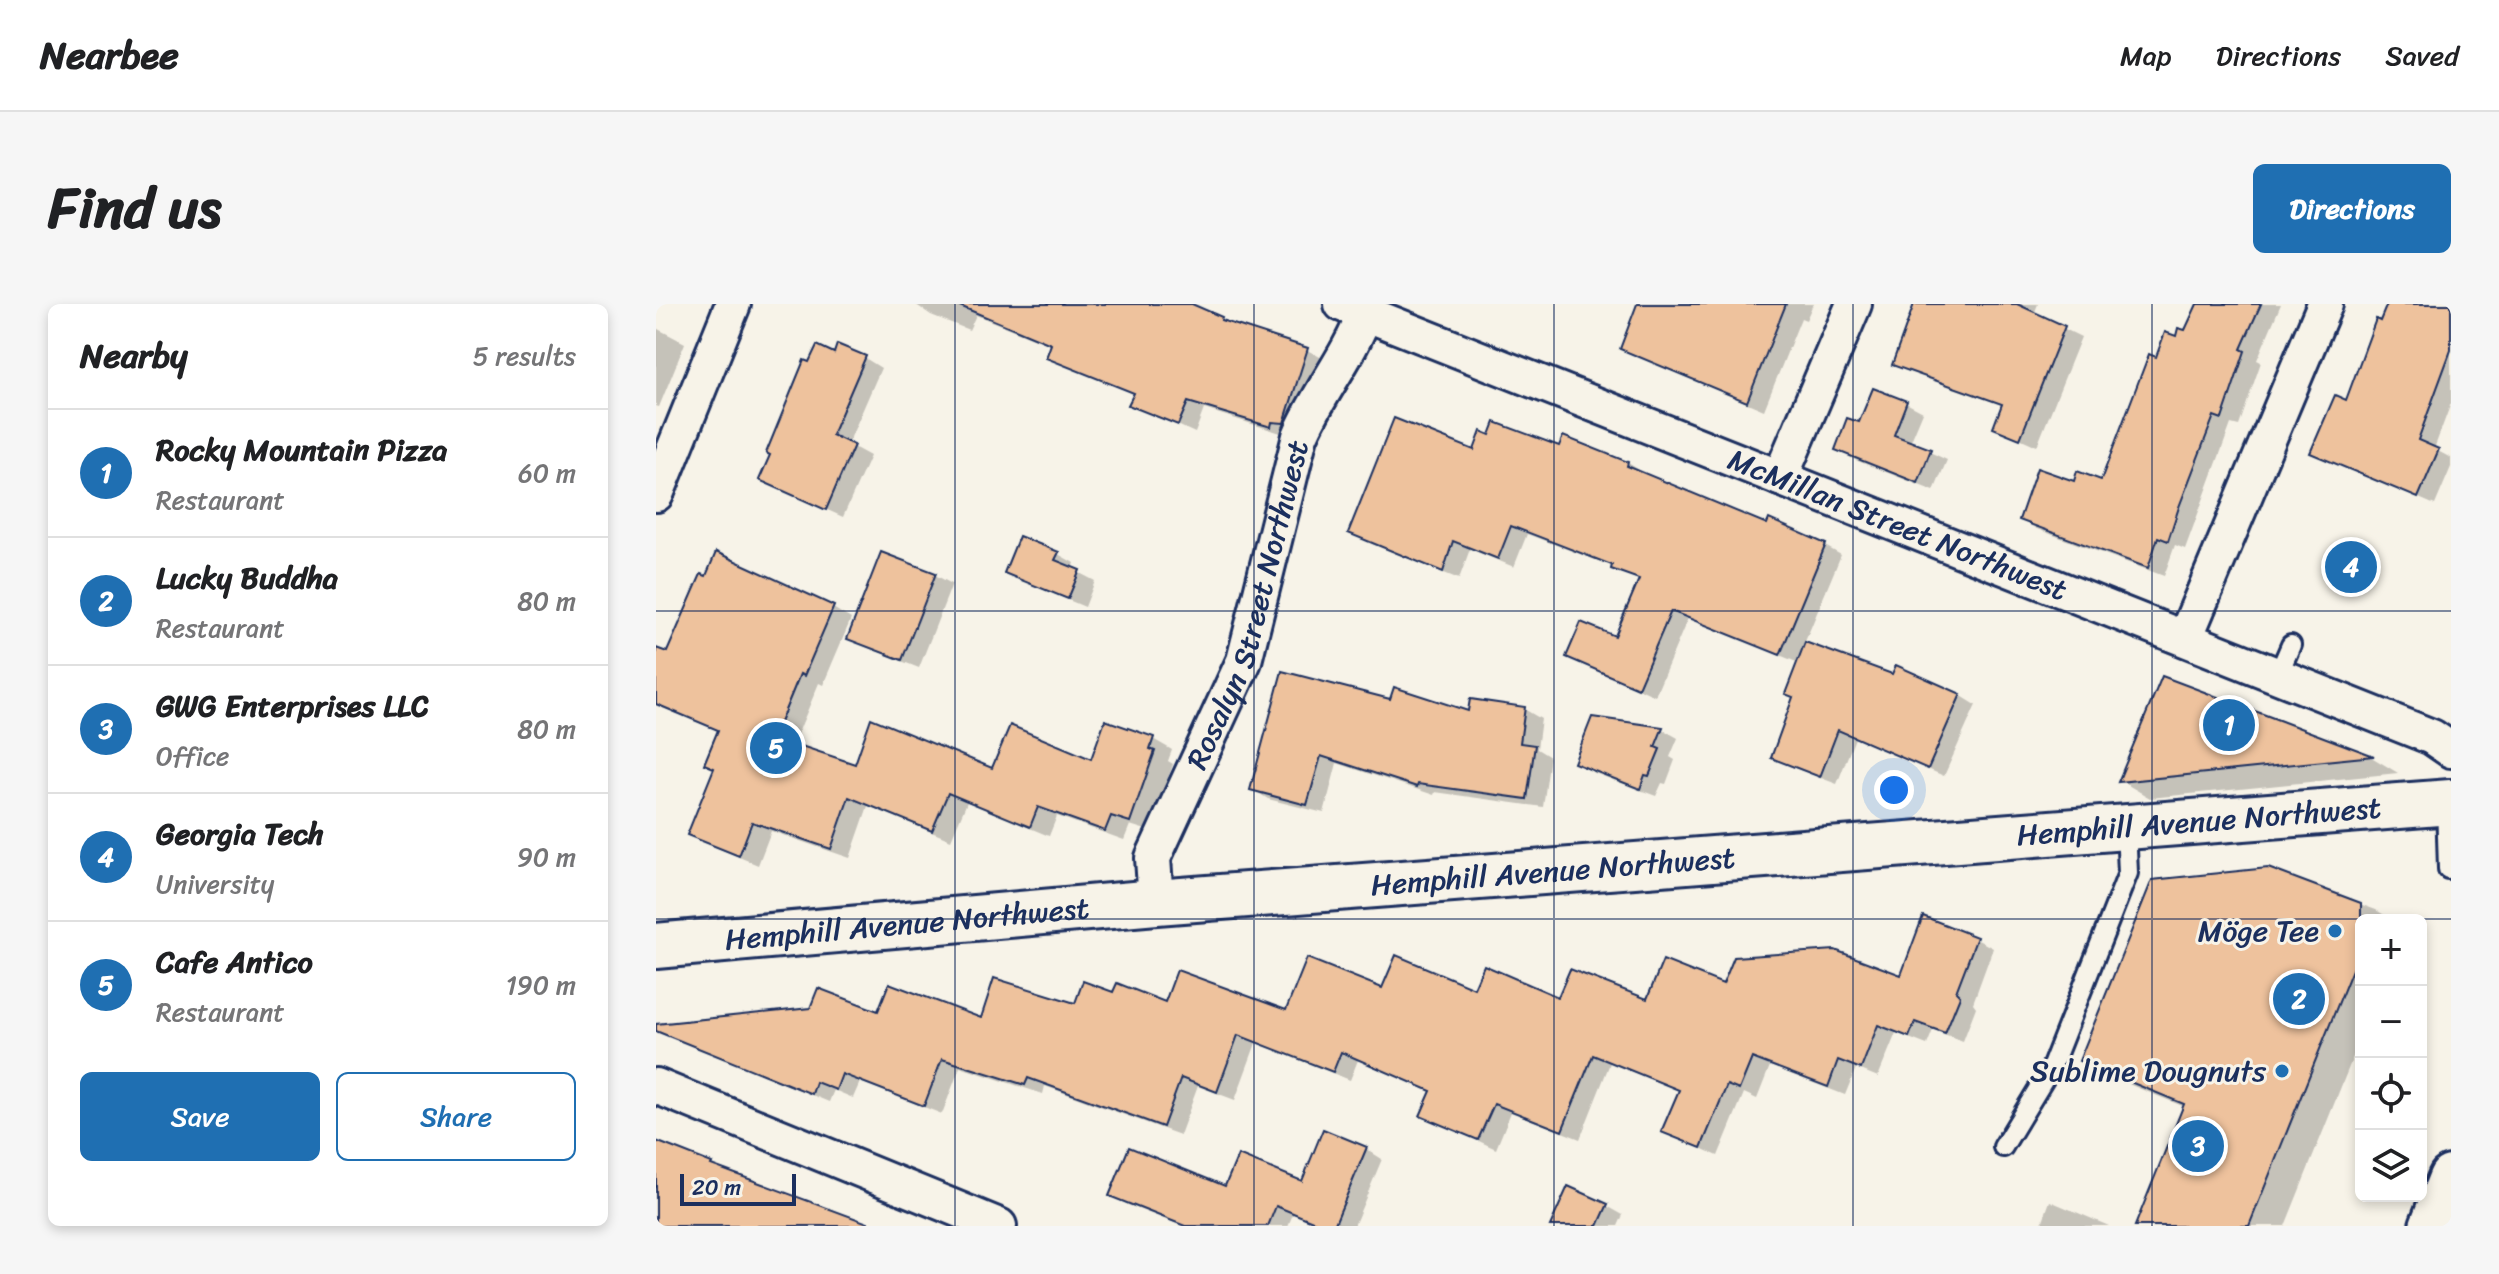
<!DOCTYPE html>
<html lang="en">
<head>
<meta charset="utf-8">
<style>
  body { margin:0; font-family:Sriracha,sans-serif; background:#f6f6f6; color:#202124 }
  .controls { position:absolute; right:24px; bottom:24px; display:grid; overflow:hidden; border-radius:12px; box-shadow:0 4px 12px #0003 }
  .controls button { width:72px; height:72px; display:grid; place-items:center; padding:0; border:0; border-bottom:2px solid #e0e0e0; background:#fff; color:#202124; font:40px sans-serif }
  .scale { position:absolute; left:24px; bottom:20px; width:116px; box-sizing:border-box; padding-left:8px; border:4px solid #1b2f5e; border-top:0; font-size:22px; line-height:28px; white-space:nowrap; color:#1b2f5e; -webkit-text-stroke:6px #f7f3e8; paint-order:stroke }
  .you { position:absolute; left:1238px; top:486px; width:28px; height:28px; margin:-20px; border:6px solid #fff; border-radius:50%; background:#1a73e8; box-shadow:0 0 0 12px #1a73e833 }
  .badge { display:grid; place-items:center; width:52px; height:52px; border-radius:50%; background:#1f6fb2; color:#fff; font-size:26px; font-weight:700 }
  .pin { position:absolute; translate:-50% -50%; border:4px solid #fff; box-shadow:0 2px 8px #0006 }
  .list { margin:0; padding:0; list-style:none }
  h2 { display:flex; justify-content:space-between; align-items:center; height:104px; margin:0; padding:0 32px; font-size:34px }
  h2 small { font-size:26px; font-weight:400; color:#757577 }
  .list li { display:grid; grid-template-columns:52px 1fr auto; gap:24px; align-items:center; box-sizing:border-box; height:128px; padding:0 32px; border-top:2px solid #e0e0e0 }
  .list b { display:block; font-size:30px; white-space:nowrap }
  .list p { margin:0; font-size:26px; white-space:nowrap; color:#757577 }
  .list em { font-size:26px; font-style:normal; color:#757577 }
  .actions { display:flex; gap:16px; padding:24px 32px }
  .actions a { flex:1; padding:18px 0; border:2px solid #1f6fb2; border-radius:12px; text-align:center; font-size:28px; color:#1f6fb2 }
  .actions .main { background:#1f6fb2; color:#fff }
  .icon { flex:none; width:44px; height:44px; fill:none; stroke:currentColor; stroke-width:2; stroke-linecap:round; stroke-linejoin:round }
  .map { position:relative; flex:none; width:1795px; height:922px; overflow:hidden; border-radius:12px }
  header { display:flex; align-items:center; gap:48px; box-sizing:border-box; height:112px; padding:0 40px; background:#fff; border-bottom:2px solid #e0e0e0 }
  header strong { font-size:38px }
  nav { display:flex; gap:44px; margin-inline-start:auto; font-size:28px }
  .intro { display:flex; align-items:center; justify-content:space-between; box-sizing:border-box; height:192px; padding:0 48px }
  h1 { margin:0; font-size:56px }
  .button { padding:20px 36px; border-radius:12px; background:#1f6fb2; color:#fff; font-size:28px; font-weight:700 }
  main { display:flex; gap:48px; padding:0 48px }
  aside { flex:1; background:#fff; border-radius:12px; box-shadow:0 4px 12px #0003 }
  .map>svg:first-child { display:block }
</style>
</head>
<body>
<header>
<strong>Nearbee</strong>
<nav><a>Map</a><a>Directions</a><a>Saved</a></nav>
</header>
<div class="intro"><h1>Find us</h1><a class="button">Directions</a></div>
<main>
<aside>
<h2>Nearby<small>5 results</small></h2>
<ul class="list">
<li><span class="badge">1</span><div><b>Rocky Mountain Pizza</b><p>Restaurant</p></div><em>60 m</em></li>
<li><span class="badge">2</span><div><b>Lucky Buddha</b><p>Restaurant</p></div><em>80 m</em></li>
<li><span class="badge">3</span><div><b>GWG Enterprises LLC</b><p>Office</p></div><em>80 m</em></li>
<li><span class="badge">4</span><div><b>Georgia Tech</b><p>University</p></div><em>90 m</em></li>
<li><span class="badge">5</span><div><b>Cafe Antico</b><p>Restaurant</p></div><em>190 m</em></li>
</ul>
<div class="actions"><a class="main">Save</a><a>Share</a></div>
</aside>
<div class="map">
<svg width="1795" height="922" viewBox="0 0 1795 922">
  <rect width="100%" height="100%" fill="#f7f3e8"/>
  <filter id="ink" filterUnits="userSpaceOnUse"><feTurbulence type="fractalNoise" baseFrequency=".0125" numOctaves="2"/><feDisplacementMap in="SourceGraphic" scale="16" xChannelSelector="R" yChannelSelector="G"/><feConvolveMatrix kernelMatrix="1 2 1 2 8 2 1 2 1" color-interpolation-filters="sRGB"/></filter>
  <g filter="url(#ink)">
    <!-- shadow -->
    <g fill="#0003">
      <path d="M259 0H531L581 23 651 46 668 55 631 131 548 105 539 129 475 100 479 90 409 62 392 53 397 42 320 11 313 26 275 11Z"/>
      <path d="M1018 0H1157L1150 16 1145 14 1108 106 983 53 966 44Z"/>
      <path d="M1285 0H1382L1378 10 1425 33 1381 142 1339 123 1348 102 1255 69 1239 60Z"/>
      <path d="M1543 0H1625L1601 56 1605 58 1583 122 1575 120 1529 245 1519 241 1508 272 1381 225 1365 216 1419 179 1446 178 1501 55 1521 34 1530 29Z"/>
      <path d="M1734 0H1795V99L1778 145 1795 154V163L1779 201 1657 148 1691 99Z"/>
      <path d="M0 24 29 39 3 103 0 102Z"/>
      <path d="M179 51 209 54 225 64 192 140 214 152 187 213 105 176 154 61Z"/>
      <path d="M1250 99 1267 108 1254 139 1291 156 1278 187 1197 155 1181 145 1204 120Z"/>
      <path d="M905 145 972 159 988 169 987 171 1112 222 1169 242 1185 251 1148 340 1237 373 1304 391 1320 401 1288 472 1199 434 1181 480 1133 462 1117 453 1139 393 1143 359 1032 314 999 392 913 352 960 335 984 277 958 263 871 230 858 263 814 245 803 275 711 238 695 229 819 149Z"/>
      <path d="M402 250 418 259 416 265 439 277 429 303 367 277 350 268Z"/>
      <path d="M279 271 296 280 263 364 210 343 194 334Z"/>
      <path d="M177 304 195 315 167 381 163 379 137 441 200 463 337 467 436 458 450 419 497 435 516 446 512 457 517 460 493 527 474 521 468 536 401 512 393 532 311 498 295 536 212 502 194 554 115 527 102 561 52 540 34 530 60 465 63 427 0 401V346L12 351Z"/>
      <path d="M1507 374 1717 454 1742 469 1494 494 1465 477Z"/>
      <path d="M736 398 813 409 868 405 885 415 881 445 894 453 887 503 779 488 778 491 681 459 668 509 612 495 596 485Z"/>
      <path d="M1006 425 1022 434 1014 453 1019 456 1010 480 1006 479 1000 492 936 468 920 458Z"/>
      <path d="M1612 566 1720 606 1737 616H1705V733L1629 922H1481L1529 803 1455 773 1425 756Z"/>
      <path d="M1268 615 1320 635 1337 644 1317 699 1320 703 1307 737 1277 726 1271 741 1240 729 1222 773 1200 764 1189 791 1114 762 1101 795 1088 789 1062 852 1007 827 1024 787 954 759 924 835 855 808 840 845 767 811 777 788 702 756 694 776 600 739 579 796 542 782 524 831 389 782 387 790 304 763 286 810 204 778 197 794 178 786 173 798 0 727V722L223 710 326 717 420 702 458 691 510 700 631 708 727 687H819L904 696 992 698 1068 683 1246 674Z"/>
      <path d="M710 845 726 855 698 922H667L637 910 632 922H527L472 901 456 891 647 880Z"/>
      <path d="M1394 897 1453 922H1385Z"/>
      <path d="M951 902 967 911 962 922H897Z"/>
    </g>
    <!-- building -->
    <g fill="#eec29d" stroke="#1b2f5e" stroke-width="2">
      <path d="M299 0H536L566 13 565 16 652 44 628 119 616 118 615 123 532 98 522 121 472 101 478 89 390 54 395 40Z"/>
      <path d="M981 0H1130L1091 98 964 45Z"/>
      <path d="M1258 0H1361L1409 22 1364 135 1337 124 1346 100 1236 61Z"/>
      <path d="M1541 0H1605L1585 45 1589 47 1566 115 1558 112 1523 203 1512 237 1502 233 1492 264 1363 216 1381 164 1418 177 1421 167 1445 176 1493 50 1500 53 1509 28 1520 32 1522 24 1529 26Z"/>
      <path d="M1731 0H1795V46L1762 136 1783 145 1762 194 1654 149 1679 91 1690 96 1720 15 1724 17Z"/>
      <path d="M181 40 210 52 176 131 198 141 170 206 103 176 114 151 110 149 148 56 153 58 161 41 178 49Z"/>
      <path d="M1217 84 1251 97 1238 131 1275 145 1262 179 1179 146 1191 114 1203 118Z"/>
      <path d="M738 114 818 146 825 127 834 131 839 118 903 142 907 132 972 158 971 162 1111 220 1113 215 1170 240 1124 351 1015 307 982 384 910 353 925 318 959 332 983 275 955 265 956 261 855 222 842 255 797 237 787 268 692 229Z"/>
      <path d="M363 232 403 248 399 256 424 266 412 295 348 269Z"/>
      <path d="M60 248 178 302 148 372 144 370 118 433 199 460 215 414 336 464 354 421 435 455 449 416 498 433 494 445 499 447 474 518 455 512 449 527 382 503 374 523 292 489 276 527 193 493 175 545 96 518 83 552 31 531 58 464 48 460 62 426 0 400V344L11 348 45 270 50 272Z"/>
      <path d="M225 248 280 269 246 356 191 335Z"/>
      <path d="M1149 338 1236 370 1240 361 1305 390 1272 465 1182 426 1164 473 1115 454 1137 393 1129 390Z"/>
      <path d="M626 367 734 395 738 383 812 407 814 395 869 403 864 439 879 441 871 495 762 480 761 483 665 452 651 501 594 486Z"/>
      <path d="M1506 372 1718 452 1462 478Z"/>
      <path d="M936 413 1007 423 999 443 1004 445 993 472 989 471 984 485 918 459Z"/>
      <path d="M1612 564 1705 599V643L1593 922H1479L1528 800 1423 757 1496 576Z"/>
      <path d="M1267 612 1321 633 1300 688 1304 692 1289 729 1259 718 1253 733 1222 721 1205 765 1182 756 1172 783 1096 754 1083 786 1071 781 1045 844 1005 828 1023 786 937 751 906 827 838 800 822 836 764 812 775 787 685 748 677 768 582 731 561 788 525 774 507 823 372 774 369 781 286 755 268 802 186 770 180 786 160 778 156 790 0 727V720L154 704 162 684 222 707 233 679 325 714 338 674 419 699 427 677 457 688 461 679 509 698 521 666 630 706 651 654 726 684 740 651 818 684 828 661 902 693 914 665 991 695 1007 656 1067 680 1078 653 1179 646 1245 671Z"/>
      <path d="M667 825 711 843 678 922H669L620 902 612 922H529L453 892 473 843 569 882 582 851 646 877Z"/>
      <path d="M0 837 56 859 55 861 212 919 211 922H0Z"/>
      <path d="M912 882 952 900 942 922H894Z"/>
    </g>
    <g fill="none" stroke-linecap="round" stroke-linejoin="round">
      <defs>
        <g id="lane">
          <path d="M1622 371 1635 341"/>
          <path d="M1790 499 1792 565"/>
          <path d="M1347 843 1396 762 1472 569 1470 523"/>
        </g>
        <g id="street">
          <path id="s1" d="M686 0 1776 433 1795 446"/>
          <path d="M1124 174 1198 0"/>
          <path d="M0 190 77 0"/>
          <path d="M1529 334 1669 0"/>
          <path id="s2" d="M500 598 497 554 588 357 644 132C662 89 693 53 709 9"/>
          <path d="M0 782 343 922"/>
        </g>
        <g id="secondary">
          <path id="s3" d="M0 642 500 598 1795 498"/>
          <path d="M1776 922 1795 874"/>
        </g>
      </defs>
      <!-- lane casing -->
      <use href="#lane" stroke="#1b2f5e" stroke-width="24"/>
      <!-- street casing -->
      <use href="#street" stroke="#1b2f5e" stroke-width="40"/>
      <!-- secondary casing -->
      <use href="#secondary" stroke="#1b2f5e" stroke-width="50"/>
      <!-- lane -->
      <use href="#lane" stroke="#f7f3e8" stroke-width="18"/>
      <!-- street -->
      <use href="#street" stroke="#f7f3e8" stroke-width="34"/>
      <!-- secondary -->
      <use href="#secondary" stroke="#f7f3e8" stroke-width="44"/>
    </g>
  </g>
  <!-- grid -->
  <path fill="none" stroke="#1b2f5e" stroke-width="2" stroke-opacity="0.55" d="M299 0V922M598 0V922M898 0V922M1197 0V922M1496 0V922M0 307H1795M0 615H1795"/>
  <!-- markers -->
  <g fill="#1f6fb2" stroke="#f7f3e8" stroke-width="3">
    <circle cx="1679" cy="627" r="8"/>
    <circle cx="1626" cy="767" r="8"/>
  </g>
  <g text-anchor="middle" stroke-width="6" stroke-linejoin="round" paint-order="stroke">
    <!-- street labels -->
    <g font-size="30" fill="#1b2f5e" stroke="#f7f3e8">
      <text dy="10" stroke="none"><textPath href="#s1" startOffset="598">McMillan Street Northwest</textPath></text>
      <text dy="10" stroke="none"><textPath href="#s2" startOffset="316">Rosalyn Street Northwest</textPath></text>
      <text dy="10" stroke="none"><textPath href="#s3" startOffset="1548">Hemphill Avenue Northwest</textPath></text>
      <text dy="10" stroke="none"><textPath href="#s3" startOffset="900">Hemphill Avenue Northwest</textPath></text>
      <text dy="10" stroke="none"><textPath href="#s3" startOffset="252">Hemphill Avenue Northwest</textPath></text>
    </g>
    <!-- poi labels -->
    <g font-size="30" fill="#1b2f5e" stroke="#f7f3e8" text-anchor="end">
      <text x="1663" y="637">Möge Tee</text>
      <text x="1610" y="777">Sublime Dougnuts</text>
    </g>
  </g>
</svg>
<div class="controls">
<button>+</button>
<button>−</button>
<button><svg class="icon" aria-label="locate" viewBox="0 0 24 24"><circle cx="12" cy="12" r="6"/><path d="M12 2v4M12 18v4M2 12h4M18 12h4"/></svg></button>
<button><svg class="icon" aria-label="layers" viewBox="0 0 24 24"><path d="M12 4l9 5-9 5-9-5zM3 14l9 5 9-5"/></svg></button>
</div>
<div class="scale">20 m</div>
<div class="you"></div>
<div class="pin badge" style="left:1573px;top:421px">1</div>
<div class="pin badge" style="left:1643px;top:695px">2</div>
<div class="pin badge" style="left:1542px;top:842px">3</div>
<div class="pin badge" style="left:1695px;top:263px">4</div>
<div class="pin badge" style="left:120px;top:444px">5</div>
</div>
</main>
</body>
</html>
